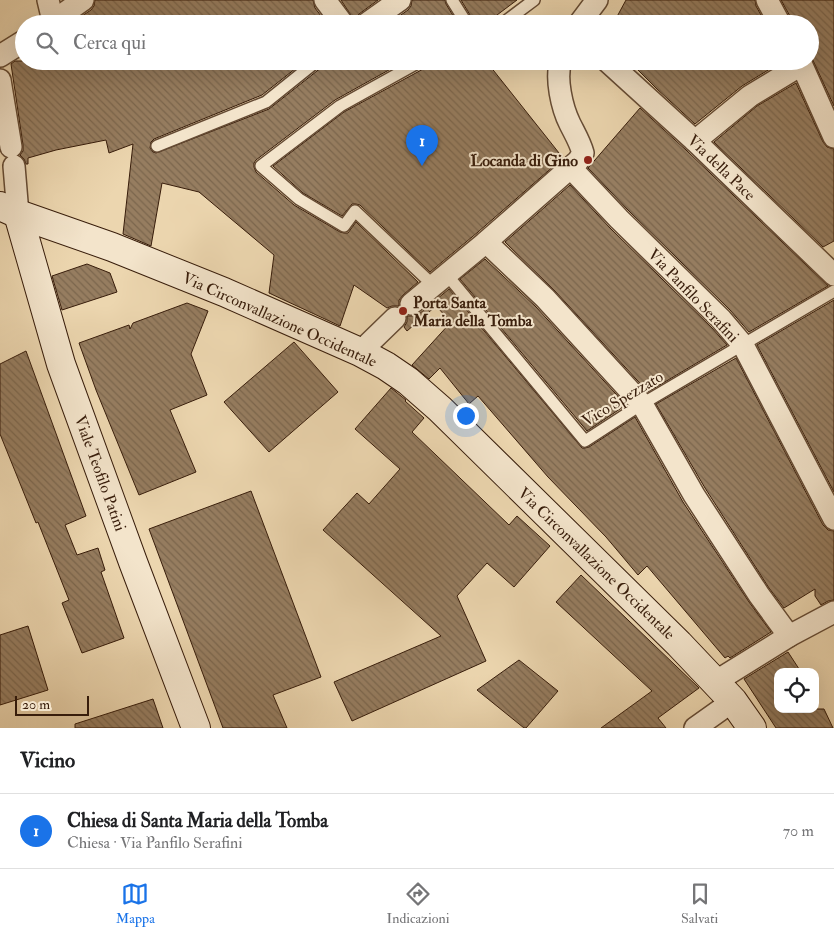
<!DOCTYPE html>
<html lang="it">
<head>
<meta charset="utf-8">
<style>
  body { margin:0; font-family:"IM FELL Double Pica",serif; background:#f6f6f6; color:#202124 }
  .controls { position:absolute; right:15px; bottom:15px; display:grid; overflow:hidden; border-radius:10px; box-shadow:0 5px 20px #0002 }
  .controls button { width:45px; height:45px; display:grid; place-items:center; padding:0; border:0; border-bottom:1px solid #e0e0e0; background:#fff; color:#202124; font:25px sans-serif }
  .scale { position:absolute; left:15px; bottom:12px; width:74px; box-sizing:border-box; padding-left:5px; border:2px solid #381d0b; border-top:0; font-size:14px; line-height:18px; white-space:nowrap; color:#381d0b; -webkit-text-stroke:4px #f3e4cb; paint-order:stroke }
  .you { position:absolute; left:465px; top:415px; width:18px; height:18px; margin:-12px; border:4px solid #fff; border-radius:50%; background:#1a73e8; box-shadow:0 0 0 8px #1a73e833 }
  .badge { display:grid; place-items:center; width:32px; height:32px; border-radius:50%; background:#1a73e8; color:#fff; font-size:16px; font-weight:700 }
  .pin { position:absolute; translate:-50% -41px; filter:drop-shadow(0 1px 2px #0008) }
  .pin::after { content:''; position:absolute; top:26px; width:18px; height:15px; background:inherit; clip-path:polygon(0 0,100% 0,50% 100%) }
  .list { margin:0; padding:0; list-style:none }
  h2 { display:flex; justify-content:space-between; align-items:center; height:65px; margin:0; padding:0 20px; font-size:21px }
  h2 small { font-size:16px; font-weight:400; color:#757577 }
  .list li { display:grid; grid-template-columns:32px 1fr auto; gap:15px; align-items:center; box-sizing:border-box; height:75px; padding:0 20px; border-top:1px solid #e0e0e0 }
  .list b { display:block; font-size:19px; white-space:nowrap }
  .list p { margin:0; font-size:16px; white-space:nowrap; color:#757577 }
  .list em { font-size:16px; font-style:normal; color:#757577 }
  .icon { flex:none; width:28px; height:28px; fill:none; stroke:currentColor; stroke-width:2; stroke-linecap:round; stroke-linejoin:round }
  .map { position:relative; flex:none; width:834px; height:728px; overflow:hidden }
  .search { position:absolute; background:#fff; box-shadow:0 5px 20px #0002; left:15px; right:15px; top:15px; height:55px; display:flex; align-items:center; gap:12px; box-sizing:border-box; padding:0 18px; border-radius:28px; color:#757577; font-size:19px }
  .sheet { height:140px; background:#fff }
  nav { display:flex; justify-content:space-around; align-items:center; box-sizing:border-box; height:70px; border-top:1px solid #e0e0e0; background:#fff; font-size:14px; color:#757577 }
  nav a { display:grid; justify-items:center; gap:2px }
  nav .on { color:#1a73e8 }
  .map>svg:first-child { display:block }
</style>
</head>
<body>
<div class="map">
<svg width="834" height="728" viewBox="0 0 834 728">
  <defs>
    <pattern id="building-back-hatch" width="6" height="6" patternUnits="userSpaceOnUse" patternTransform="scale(1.25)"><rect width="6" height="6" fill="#967d60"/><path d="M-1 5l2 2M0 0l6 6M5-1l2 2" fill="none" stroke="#7b664d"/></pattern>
  </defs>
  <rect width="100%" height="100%" fill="#ecd6af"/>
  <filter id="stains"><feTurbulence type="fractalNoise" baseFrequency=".004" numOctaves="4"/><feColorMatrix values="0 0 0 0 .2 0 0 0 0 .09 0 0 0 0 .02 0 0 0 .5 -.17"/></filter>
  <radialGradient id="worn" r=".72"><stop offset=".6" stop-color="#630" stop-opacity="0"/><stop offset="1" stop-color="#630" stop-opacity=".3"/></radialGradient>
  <!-- building -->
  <g fill="url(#building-back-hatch)" stroke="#381d0b">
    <path d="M95 0H313L315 8 327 24H77L76 20 91 10 94 6Z"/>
    <path d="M341 0H378L359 14 354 20Z"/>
    <path d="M412 0H445L446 4 458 24H388L408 10 411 6Z"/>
    <path d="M461 0H517L485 24H474L473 20Z"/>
    <path d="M626 0H755L756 6 766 24H613Z"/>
    <path d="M781 0H834V106L810 54V24H792L791 18Z"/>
    <path d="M15 61H305L262 95 154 139 151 142 150 148 153 152 156 153 269 109 322 67 324 61H405L335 100 256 160 254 163V167L256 172 294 205 340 232 344 233H348L356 222 418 282 403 295 399 300V306H392L387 308 354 285 340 326 269 293 274 255 199 192 162 183 151 246 123 234 133 144 109 153 106 140 56 150 28 158V164H26L24 159 20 155 23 151V145L11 64Z"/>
    <path d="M428 61H486L563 158 478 232 430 272 360 205 356 204H352L342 216 303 193 273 166 344 112 425 68 428 64Z"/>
    <path d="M629 61H783L742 86 695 124 657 89Z"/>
    <path d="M796 83 823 142 827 147 834 149V241L823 247 714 142 757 106Z"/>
    <path d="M640 108 686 150 828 286 749 332 730 310 628 210 588 168Z"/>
    <path d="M570 185 610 228 712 328 727 345 648 392 554 290 505 242Z"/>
    <path d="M485 259 536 307 626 405 587 431 460 279Z"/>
    <path d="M87 264 110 273 117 292 62 310 52 276Z"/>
    <path d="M449 289 582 448H585L589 447 635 417 683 502 749 602 771 632 730 658 728 656 725 658 647 566 638 575 606 537 548 477 478 396 469 404 440 368 429 379 412 365 451 322 436 306 407 331 404 327 407 322V316H414L419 314Z"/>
    <path d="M834 300V492L757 345Z"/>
    <path d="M187 303 208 311 191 354 207 395 170 410 196 472 139 495 96 390 79 343 129 325 130 329 133 323Z"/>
    <path d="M294 342 338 392 269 452 224 402Z"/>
    <path d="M26 351 86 516 65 525 77 555 98 548 105 570 101 572 124 638 82 653 62 603 69 600 38 522 36 523 0 434V364Z"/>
    <path d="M736 358 823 525 828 530 834 531V600L828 601 821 605 815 596V589L784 608 769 588 705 488 656 404Z"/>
    <path d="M391 388 406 400 405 401 424 418 412 432 509 525 517 516 550 546 514 587 487 563 457 596 486 661 352 721 334 682 441 636 323 530 357 493 369 504 400 469 355 429Z"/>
    <path d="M251 491 321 677 273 695 287 728H223L149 529Z"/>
    <path d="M581 575 699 688 658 718 666 728H601L652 691 556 602Z"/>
    <path d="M28 626 48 690 0 705V635Z"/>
    <path d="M788 652 801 672H778V709H824L833 728H776L744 679Z"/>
    <path d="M519 660 558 691 526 728H524L477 690Z"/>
    <path d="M153 699 163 728H75V724Z"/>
  </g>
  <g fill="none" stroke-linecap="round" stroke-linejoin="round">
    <defs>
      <g id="service">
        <path d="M452 0 467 24"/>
        <path d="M502 24 534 0"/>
        <path d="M421 61 340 106 261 166 299 199 344 226 355 211 434 286"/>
        <path d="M157 146 266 102 317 61"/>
        <path d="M447 275 585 441 642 404 834 291"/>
      </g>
      <g id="minor">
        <path d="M48 0 53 21"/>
        <path d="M325 0 343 24"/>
        <path d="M767 0 780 24"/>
        <path d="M49 24 83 0"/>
        <path d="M366 24 400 0"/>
        <path d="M579 24 597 0"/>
        <path d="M0 56 24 41"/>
        <path d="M607 61 695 141 834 275"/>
        <path d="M800 61 834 137"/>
        <path d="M0 80 11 147"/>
        <path d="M695 141 750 96 801 65"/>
        <path d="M14 166 18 214"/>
        <path d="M571 168 619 219 721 319 743 345 834 519"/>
        <path d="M486 242 545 298 642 404 694 495 759 595 789 636"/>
        <path d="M411 304 486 242 578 161 583 153C580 142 575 134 570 124 562 108 555 78 561 61"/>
        <path d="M360 352 395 318"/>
        <path d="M715 682 789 636 834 612"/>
        <path d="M695 728 733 701"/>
      </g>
      <g id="secondary">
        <path d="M0 206 18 214 112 247 224 292 360 352 386 366 408 381 440 409 679 644 733 701 752 728"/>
        <path d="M18 214 61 364 133 562 196 728"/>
      </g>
    </defs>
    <!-- service casing -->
    <use href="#service" stroke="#654b34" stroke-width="14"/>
    <!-- minor casing -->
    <use href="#minor" stroke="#654b34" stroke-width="24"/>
    <!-- secondary casing -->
    <use href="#secondary" stroke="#381d0b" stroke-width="30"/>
    <!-- service -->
    <use href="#service" stroke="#f3e4cb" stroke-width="11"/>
    <!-- minor -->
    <use href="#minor" stroke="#f3e4cb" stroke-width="21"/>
    <!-- secondary -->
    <use href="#secondary" stroke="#f3e4cb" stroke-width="28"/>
  </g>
  <!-- markers -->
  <g fill="#8f2418" stroke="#f3e4cb" stroke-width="2">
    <circle cx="588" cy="160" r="5"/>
    <circle cx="403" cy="311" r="5"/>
  </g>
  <g text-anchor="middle" stroke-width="4" stroke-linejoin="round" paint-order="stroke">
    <!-- poi labels -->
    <g font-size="16" font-weight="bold" fill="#381d0b" stroke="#f3e4cb" text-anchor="end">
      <text x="578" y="166">Locanda di Gino</text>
      <text x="413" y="308" text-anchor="start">Porta Santa<tspan x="413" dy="18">Maria della Tomba</tspan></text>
    </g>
    <!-- street labels -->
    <g font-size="16" fill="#381d0b" stroke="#f3e4cb">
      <text transform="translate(722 167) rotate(44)" y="6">Via della Pace</text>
      <text transform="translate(694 295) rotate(46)" y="6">Via Panfilo Serafini</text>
      <text transform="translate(280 319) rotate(24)" y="6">Via Circonvallazione Occidentale</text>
      <text transform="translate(622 398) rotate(-31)" y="6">Vico Spezzato</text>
      <text transform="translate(101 473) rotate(70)" y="6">Viale Teofilo Patini</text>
      <text transform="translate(597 563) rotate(44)" y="6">Via Circonvallazione Occidentale</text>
    </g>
  </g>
  <rect width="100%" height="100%" filter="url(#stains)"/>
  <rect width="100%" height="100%" fill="url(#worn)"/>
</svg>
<div class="controls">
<button><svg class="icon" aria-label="locate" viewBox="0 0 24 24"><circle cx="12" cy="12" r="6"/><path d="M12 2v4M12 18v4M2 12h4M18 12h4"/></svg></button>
</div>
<div class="scale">20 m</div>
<div class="you"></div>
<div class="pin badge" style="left:422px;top:166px">1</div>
<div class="search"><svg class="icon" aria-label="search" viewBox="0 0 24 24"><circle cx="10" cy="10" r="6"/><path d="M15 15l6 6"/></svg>Cerca qui</div>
</div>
<section class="sheet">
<h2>Vicino<small></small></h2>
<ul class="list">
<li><span class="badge">1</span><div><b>Chiesa di Santa Maria della Tomba</b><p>Chiesa · Via Panfilo Serafini</p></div><em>70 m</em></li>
</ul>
</section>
<nav>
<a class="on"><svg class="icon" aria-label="map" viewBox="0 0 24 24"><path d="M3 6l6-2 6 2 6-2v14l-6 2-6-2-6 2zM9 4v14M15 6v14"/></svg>Mappa</a>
<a><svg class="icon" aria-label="directions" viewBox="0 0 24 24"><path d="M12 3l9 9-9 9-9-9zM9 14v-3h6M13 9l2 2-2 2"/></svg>Indicazioni</a>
<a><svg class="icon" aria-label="saved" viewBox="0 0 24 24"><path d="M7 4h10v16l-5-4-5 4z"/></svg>Salvati</a>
</nav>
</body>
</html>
